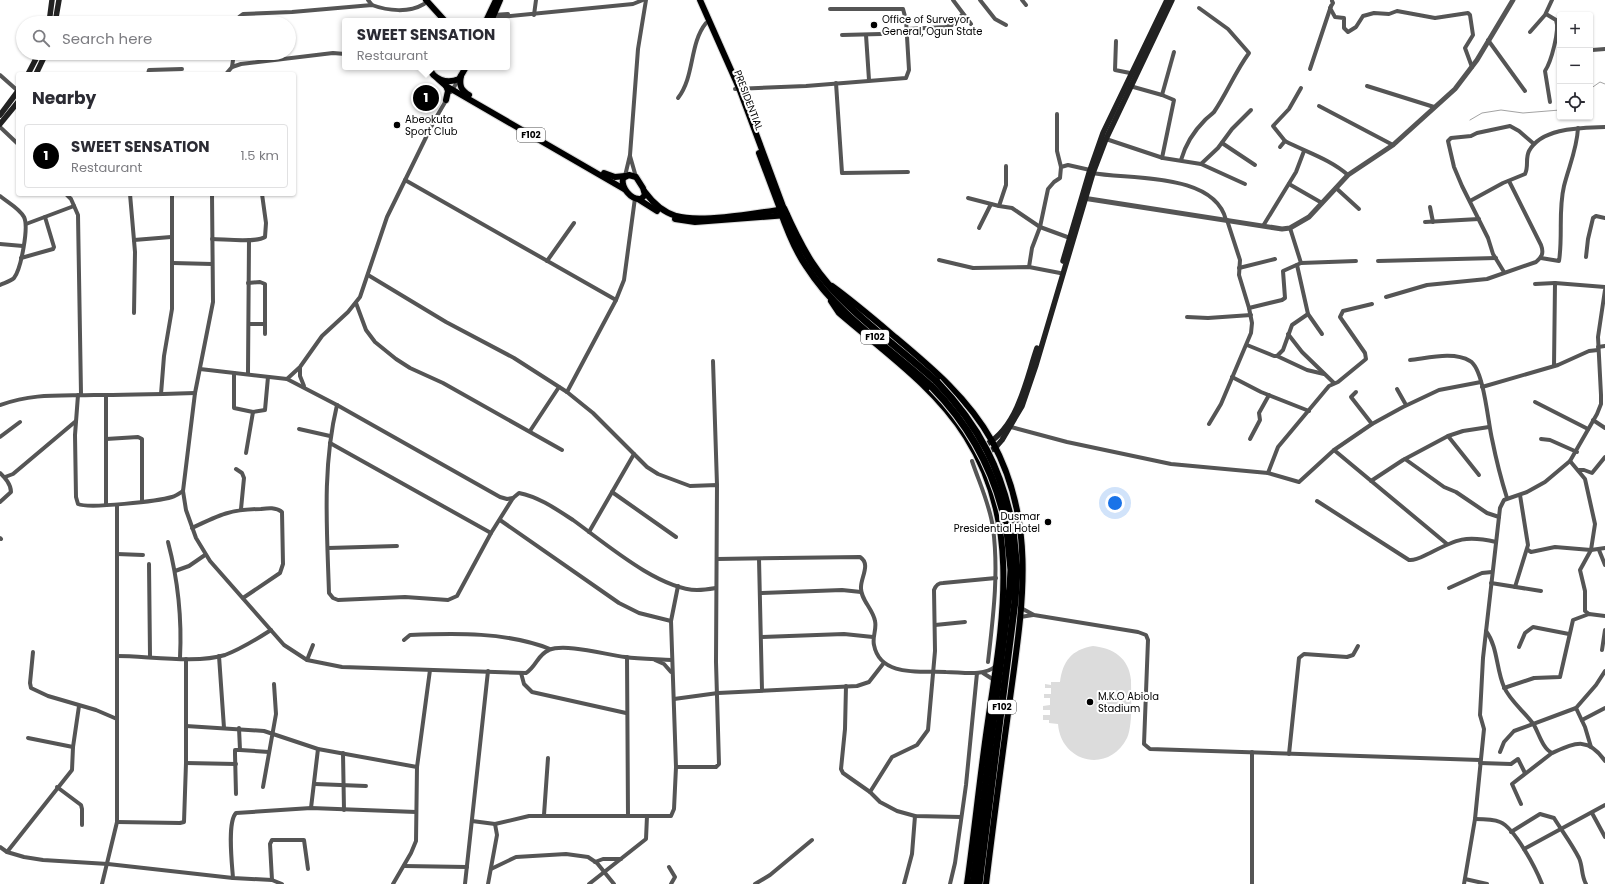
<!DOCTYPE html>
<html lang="en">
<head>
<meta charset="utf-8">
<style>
  body { margin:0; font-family:Poppins,sans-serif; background:#f7f7f7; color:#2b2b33 }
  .controls { position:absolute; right:12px; top:12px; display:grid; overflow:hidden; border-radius:4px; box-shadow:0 1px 3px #0004 }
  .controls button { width:36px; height:36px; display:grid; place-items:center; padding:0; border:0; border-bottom:1px solid #e1e1e2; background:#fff; color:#2b2b33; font:20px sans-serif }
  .you { position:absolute; left:1115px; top:503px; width:14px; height:14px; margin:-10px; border:3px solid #fff; border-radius:50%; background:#1a73e8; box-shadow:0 0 0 6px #1a73e833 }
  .badge { display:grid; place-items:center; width:26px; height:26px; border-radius:50%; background:#000; color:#fff; font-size:13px; font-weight:700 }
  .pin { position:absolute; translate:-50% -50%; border:2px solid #fff; box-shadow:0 1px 4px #0006 }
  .popup { position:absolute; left:342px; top:18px; width:168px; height:52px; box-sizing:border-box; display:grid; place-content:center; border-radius:4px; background:#fff; filter:drop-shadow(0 1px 3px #0005); font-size:13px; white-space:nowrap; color:#7c7c81 }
  .popup b { font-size:15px; color:#2b2b33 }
  .popup::after { content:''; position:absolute; left:50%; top:100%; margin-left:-8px; border:8px solid transparent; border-top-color:#fff }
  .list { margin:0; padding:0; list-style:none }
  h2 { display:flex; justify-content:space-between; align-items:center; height:52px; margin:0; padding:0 16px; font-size:17px }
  h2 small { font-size:13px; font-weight:400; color:#7c7c81 }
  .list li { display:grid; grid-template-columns:26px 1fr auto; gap:12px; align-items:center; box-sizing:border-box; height:64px; margin:0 8px 8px; padding:0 8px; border:1px solid #e1e1e2; border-radius:4px }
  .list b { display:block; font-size:15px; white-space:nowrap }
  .list p { margin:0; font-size:13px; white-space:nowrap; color:#7c7c81 }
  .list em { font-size:13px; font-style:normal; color:#7c7c81 }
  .icon { flex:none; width:22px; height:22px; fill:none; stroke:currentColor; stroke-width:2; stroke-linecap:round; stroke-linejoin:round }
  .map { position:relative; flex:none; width:1605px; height:884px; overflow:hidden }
  .search { position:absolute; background:#fff; box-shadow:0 1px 3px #0004; left:16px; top:16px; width:280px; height:44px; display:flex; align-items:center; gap:10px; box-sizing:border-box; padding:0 14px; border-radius:22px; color:#7c7c81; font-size:15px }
  .panel { position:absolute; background:#fff; box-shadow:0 1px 3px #0004; left:16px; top:72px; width:280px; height:124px; border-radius:4px }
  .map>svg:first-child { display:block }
</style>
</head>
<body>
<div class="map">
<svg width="1605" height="884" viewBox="0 0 1605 884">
  <rect width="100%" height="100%" fill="#fff"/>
  <!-- green -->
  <path fill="#dcdcdc" d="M1093 646C1113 648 1129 658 1131 680 1131 695 1133 725 1127 738 1109 774 1061 763 1058 724L1049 723V720H1043V715H1050V710H1043V706L1050 705V698H1044V694H1051V688H1045V684L1051 685V682H1060C1063 661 1071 650 1093 646Z"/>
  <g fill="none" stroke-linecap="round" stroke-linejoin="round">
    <!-- stream -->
    <g stroke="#a3a3a3" stroke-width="1">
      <path d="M1590 89 1600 82 1605 84"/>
      <path d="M1470 120 1482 113 1501 110 1523 113 1560 110"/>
    </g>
    <defs>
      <g id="primary">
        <path d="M426 0 445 21"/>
        <path d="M486 21 496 0"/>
        <path d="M491 21 500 0"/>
        <path d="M429 67C433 80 447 84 459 79L466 67"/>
        <path d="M461 76C459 86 461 90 469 95"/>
        <path d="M438 79 446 86 624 189"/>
        <path d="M446 86 448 91 446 100"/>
        <path d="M759 153 780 209"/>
        <path d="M604 173 615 177 625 176"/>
        <path d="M629 175 636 177 643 188 645 195 641 199C631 200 621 188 623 178Z"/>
        <path d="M645 192C653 203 663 212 676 216 701 223 758 213 784 209L739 88 700 0"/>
        <path d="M638 199 657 211"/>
        <path d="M675 219 695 222 787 215"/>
        <path d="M832 286C854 302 875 320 895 337 932 368 968 398 992 441 1039 527 1021 614 1009 706 1001 765 993 825 986 884"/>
        <path d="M831 301 839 313C883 351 935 387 966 437 1025 530 1000 634 986 735 979 785 974 834 967 884"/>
      </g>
      <g id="trunk">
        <path d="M780 209C787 229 795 250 807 267 838 316 891 349 932 387"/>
        <path d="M784 209C792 227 801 246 812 263 840 307 898 346 937 382"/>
        <path d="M973 884 1010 587 1011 570 1007 531"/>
        <path d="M979 884 1015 601 1017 570 1013 530"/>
      </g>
    </defs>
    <!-- primary casing -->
    <use href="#primary" stroke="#dbdbdb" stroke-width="8"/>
    <!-- trunk casing -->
    <use href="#trunk" stroke="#dbdbdb" stroke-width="9"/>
    <!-- minor -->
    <g stroke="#555" stroke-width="4">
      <path d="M368 0 372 5"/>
      <path d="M953 0 971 24"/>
      <path d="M980 0 995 19 1006 25"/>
      <path d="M1022 0 1026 5"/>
      <path d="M1332 1 1333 3 1330 8 1335 17 1344 18V28L1348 32 1356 27 1363 16 1374 13 1389 14 1397 11 1435 18 1468 13 1470 15 1473 35 1465 48 1472 67"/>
      <path d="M1546 14 1556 20C1560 30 1551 62 1545 71L1550 102"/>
      <path d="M493 15 508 14"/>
      <path d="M534 15 536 0"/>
      <path d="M490 18 633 4 643 0"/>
      <path d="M237 23 239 17 243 14 292 12 372 5C388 11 409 13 424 4"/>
      <path d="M907 29 946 27 952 25 963 14"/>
      <path d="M1530 32 1545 15 1552 0"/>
      <path d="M842 35 881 34"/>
      <path d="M866 35 869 80"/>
      <path d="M1488 40 1525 91"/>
      <path d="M1116 41 1115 70 1130 73"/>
      <path d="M1592 50 1605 49"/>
      <path d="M232 67 234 53"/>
      <path d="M416 67 432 73"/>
      <path d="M1310 69 1331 6"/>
      <path d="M148 74 149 70 182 69"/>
      <path d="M226 74 232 67 241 64 333 53 345 54"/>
      <path d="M0 75 18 91"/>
      <path d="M836 83 842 173 908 172"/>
      <path d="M1130 86 1162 95 1174 100 1162 158"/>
      <path d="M1367 86 1434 107"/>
      <path d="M735 89 806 86 906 78 909 70 906 20 903 9H830"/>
      <path d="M451 92 459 79"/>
      <path d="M1162 95 1174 52"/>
      <path d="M678 98C695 76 689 44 706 23"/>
      <path d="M1319 106 1393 145"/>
      <path d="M1057 114V151L1061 167"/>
      <path d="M0 127 18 144"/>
      <path d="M1106 139 1163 158 1201 164 1245 184"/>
      <path d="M1285 141 1273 126 1289 109 1301 88"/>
      <path d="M1222 143 1255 165"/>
      <path d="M1280 147 1285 141C1306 152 1330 159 1348 175"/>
      <path d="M630 156 636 177"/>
      <path d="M1181 160C1185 146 1194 131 1205 120 1208 117 1211 115 1214 112 1227 93 1235 72 1249 53L1228 29 1199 8"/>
      <path d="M1201 164 1218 148 1232 129 1251 110"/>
      <path d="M1006 166V185L999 206 1012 208 1040 227 1070 238"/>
      <path d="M1092 173C1130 180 1214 172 1226 220"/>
      <path d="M625 176 630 155 638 49 646 0"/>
      <path d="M405 180 616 300"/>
      <path d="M1289 184 1322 203"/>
      <path d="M1336 188 1359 209"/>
      <path d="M66 194 71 199 78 215 81 394"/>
      <path d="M130 194 135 252 134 313"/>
      <path d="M212 194 213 302 195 393 183 491 186 510 196 538 210 561 284 645 307 660 342 667 526 673C536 667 538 654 549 650 565 643 607 655 625 657 640 659 656 659 672 660"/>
      <path d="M0 196C7 202 19 208 24 217 29 227 21 269 14 278 11 281 4 283 0 285"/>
      <path d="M968 198 999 206"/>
      <path d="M1470 201 1503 183 1525 174C1529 166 1525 159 1529 151 1542 127 1582 128 1605 127"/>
      <path d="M1430 207 1433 222"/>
      <path d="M1425 222 1479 219"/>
      <path d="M26 224 74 206"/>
      <path d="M1263 226 1296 172 1304 151"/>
      <path d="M979 228 991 204"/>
      <path d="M1290 228 1301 263 1356 261"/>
      <path d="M212 239C224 239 256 243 265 237L266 223 262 194"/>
      <path d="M134 240 171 237"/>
      <path d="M0 244 23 246"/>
      <path d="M1586 257 1588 239 1593 218 1596 216 1605 218"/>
      <path d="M21 258 53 249 54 247 45 217"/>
      <path d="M1541 258 1559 261C1563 236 1558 211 1564 186 1569 166 1577 149 1578 128"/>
      <path d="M939 260 973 268 1029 267 1060 273"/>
      <path d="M547 261 574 223"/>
      <path d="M1378 261 1496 258"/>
      <path d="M173 263 212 264"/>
      <path d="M1297 265 1308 314 1322 334"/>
      <path d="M1029 267 1032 248 1040 227 1048 189 1054 182 1060 178 1061 167 1068 165 1090 170"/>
      <path d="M1239 268 1275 259"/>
      <path d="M1504 272 1493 254 1488 238 1462 186 1454 167 1448 141 1451 138 1471 136 1477 133 1510 126 1519 131 1534 144"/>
      <path d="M368 275 446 322 514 358 567 392 593 413 647 467 658 474 690 486 717 485 716 662 719 764 716 767H676"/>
      <path d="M248 283 260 282 265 284V334"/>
      <path d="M1535 284 1555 283"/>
      <path d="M1386 297 1427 285 1487 279 1536 262C1542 257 1544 253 1541 245L1509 181"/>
      <path d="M356 303 366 330 375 342 396 359 410 368 443 383 562 450"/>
      <path d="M1249 308 1282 300 1285 298 1283 271 1301 263"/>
      <path d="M1187 317 1208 318 1251 315"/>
      <path d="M249 324H265"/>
      <path d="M1288 334 1302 352 1334 383"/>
      <path d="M1247 345 1274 356H1277L1283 350 1292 325 1308 314"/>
      <path d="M1598 347 1605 346"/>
      <path d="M1277 356 1307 370 1324 374"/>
      <path d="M1410 360C1428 358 1454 351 1470 361 1484 369 1488 423 1492 439 1496 459 1501 479 1507 498"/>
      <path d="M713 361 717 485"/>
      <path d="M1554 366 1555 283 1605 287"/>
      <path d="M300 368V376L304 386"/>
      <path d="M200 369 287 379 337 405 500 497 507 499 513 498"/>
      <path d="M234 373V408L253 412 265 410 268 377"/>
      <path d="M248 373 249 240"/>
      <path d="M1232 377 1261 392 1309 411"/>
      <path d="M287 379 300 367 322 336 348 312 360 297 387 217 434 121 447 99"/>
      <path d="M1482 387 1558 365 1589 351 1598 350"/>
      <path d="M1397 389 1406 405"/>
      <path d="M567 392 616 300 624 280 635 198"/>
      <path d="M1356 392 1351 397 1372 424"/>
      <path d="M161 394 164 356 172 309V194"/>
      <path d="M78 395 75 435 76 497 78 504C89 509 159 501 172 497 176 496 180 493 183 491"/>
      <path d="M1535 402 1588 429"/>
      <path d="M0 405C35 393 58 396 94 395 127 395 161 394 195 393"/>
      <path d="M337 405C322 467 327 530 329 593L333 598 338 600 405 597 448 600 457 596 491 533 513 498 519 493C539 497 556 509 573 520 605 543 658 589 697 590 703 590 710 589 716 588"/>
      <path d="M1593 420 1605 428"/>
      <path d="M1209 424 1221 404 1251 333 1252 323 1249 308 1239 275 1240 260 1227 220"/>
      <path d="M1011 427 1067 442 1171 464 1268 473 1299 482 1334 450 1372 424 1403 407 1439 390 1481 382"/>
      <path d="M299 429 330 436"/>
      <path d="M530 431 559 387"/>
      <path d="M1448 436 1479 475"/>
      <path d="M0 437 20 422"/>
      <path d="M106 439 138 437 142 439V501"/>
      <path d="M1250 439 1260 420 1259 413 1269 395"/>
      <path d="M1541 439 1550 440 1577 452"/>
      <path d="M330 443 491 533"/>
      <path d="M1334 450 1447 544"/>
      <path d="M246 453 253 412"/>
      <path d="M1405 459 1444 487 1456 492 1487 513 1499 517"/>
      <path d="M972 461C979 482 990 505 993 528 999 573 993 618 988 662"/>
      <path d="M1570 461 1585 479 1595 524 1591 550 1580 570 1585 591V611L1589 614"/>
      <path d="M236 469 242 473 244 478 241 509"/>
      <path d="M1579 470H1584L1592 473 1605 457"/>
      <path d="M0 473C5 478 11 484 11 492L0 502"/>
      <path d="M1268 473 1278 447 1329 386 1338 382 1366 359 1365 353 1340 317 1343 311 1372 304"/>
      <path d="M5 477 13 474 76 421"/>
      <path d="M1371 481 1403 460 1448 436 1463 431 1489 427"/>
      <path d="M612 492 676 537"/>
      <path d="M1317 501 1409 560C1416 561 1423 556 1430 553 1457 539 1466 535 1496 542"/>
      <path d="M106 505V395"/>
      <path d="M500 520 619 603 639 613 671 621"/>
      <path d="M192 528C219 515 231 509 261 509 268 508 276 507 282 512L283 564 280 573 243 598"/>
      <path d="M589 532 634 454"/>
      <path d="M0 538 1 539"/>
      <path d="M168 542C178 580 182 619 180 658"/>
      <path d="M328 548 397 546"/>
      <path d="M1528 550 1531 552 1555 547 1591 550 1605 548"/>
      <path d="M1599 550 1605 565"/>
      <path d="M117 554 143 555"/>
      <path d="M717 559 860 557C871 564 861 577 861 587 860 599 873 609 875 621 877 629 872 637 874 645 880 677 920 671 946 672 962 672 983 677 996 666"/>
      <path d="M759 559 762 690"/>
      <path d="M149 564 150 656"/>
      <path d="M175 571 189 566 205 555"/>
      <path d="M1491 583 1541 591"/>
      <path d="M1515 587 1528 545 1520 495"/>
      <path d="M1449 588 1482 573 1492 572"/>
      <path d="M761 593 842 590 861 592"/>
      <path d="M1021 608 1034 615 1138 632 1146 635 1148 640 1144 744 1150 749 1480 760"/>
      <path d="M1020 617 1033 615"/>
      <path d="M935 625 965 622"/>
      <path d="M1486 631C1498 647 1496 669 1504 687 1510 701 1525 712 1534 725 1539 734 1543 749 1552 753 1575 743 1588 736 1605 761"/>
      <path d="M762 637 844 634 873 637"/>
      <path d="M404 640 410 635C456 633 507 632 550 649"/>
      <path d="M1519 647 1525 633 1533 627 1569 634"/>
      <path d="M1602 650 1605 630"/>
      <path d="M33 652 30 683 31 688 48 696 96 710 117 719"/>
      <path d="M117 656C147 656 197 664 225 655 241 649 257 639 271 630"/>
      <path d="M219 656 224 728"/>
      <path d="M627 657 628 816H671L674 809 676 767 671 621 678 586"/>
      <path d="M307 660 313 645"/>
      <path d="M655 660 664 664 671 672"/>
      <path d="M521 673 524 684 532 692 626 713"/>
      <path d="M983 673 994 680"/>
      <path d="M846 686 845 729 841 769 843 773 870 792 880 802 897 811 915 816 961 817"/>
      <path d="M1504 688 1534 678 1560 677 1573 620 1589 614 1605 616"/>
      <path d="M674 699 718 693 857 686 869 682 883 664"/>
      <path d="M1576 708 1585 727 1591 747"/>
      <path d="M1582 720 1605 708"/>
      <path d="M186 726 264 731 318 749 417 767"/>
      <path d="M28 738 73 747"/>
      <path d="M240 750 269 752"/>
      <path d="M1252 752V884"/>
      <path d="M1500 752 1504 742 1514 731 1576 708 1596 685 1605 671"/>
      <path d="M343 753 344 810"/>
      <path d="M1289 754 1299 658 1304 654 1347 657 1353 655 1358 646"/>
      <path d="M186 763 236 764"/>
      <path d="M1480 763 1511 764 1518 759 1525 773"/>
      <path d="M315 784 366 786"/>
      <path d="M57 787 81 805 82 809V825"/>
      <path d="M263 787 276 714 274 684"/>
      <path d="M870 792 892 757 917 745 928 730 935 651 934 590C936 585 938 583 943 583L996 578"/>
      <path d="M236 794 235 754V750H240L239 728"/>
      <path d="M1521 804 1512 784 1552 753"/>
      <path d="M311 808 318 749"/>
      <path d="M1592 813 1605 837"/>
      <path d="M544 815 548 758"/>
      <path d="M1475 819C1483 819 1493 819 1500 822 1515 828 1536 869 1542 884"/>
      <path d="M472 821 495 824 529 816H628"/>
      <path d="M117 822 180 823 184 822 186 763V659"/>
      <path d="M1511 832 1540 814 1554 818C1562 831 1572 844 1579 858 1583 867 1581 875 1586 884"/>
      <path d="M0 847 7 852 24 857 43 860 108 864 233 878 272 880 282 884"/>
      <path d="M1524 849 1605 805"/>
      <path d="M7 852 72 770 73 747 79 706"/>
      <path d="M595 862 603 859H621"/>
      <path d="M404 866 467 867"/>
      <path d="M669 867 675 877 671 884"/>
      <path d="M491 869 516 857 566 854 588 857 597 863 614 884"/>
      <path d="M233 878C232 864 227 822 236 813L311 808 416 812"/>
      <path d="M1465 879 1487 884"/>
      <path d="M272 880 270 844 272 840H304L308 869"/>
      <path d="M102 884 117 822V505"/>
      <path d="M393 884 411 853 416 841 417 767 430 670"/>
      <path d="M465 884 488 671"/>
      <path d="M488 884 497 835 495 824"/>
      <path d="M589 884 646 839 647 816"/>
      <path d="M755 884 770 875 812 840"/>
      <path d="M904 884 912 854 915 816"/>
      <path d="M950 884 955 863 966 785 977 673"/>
      <path d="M1464 884 1475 819 1484 729 1480 715 1483 658 1500 508 1504 500 1527 492 1545 482 1570 461 1597 414 1601 404V395L1598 337 1605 290"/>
    </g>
    <!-- tertiary -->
    <path stroke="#555" stroke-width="5" d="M1083 198 1282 229 1290 228 1309 217 1348 175 1393 145 1455 89 1477 60 1513 0"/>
    <!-- secondary -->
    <g stroke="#222" stroke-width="5.5">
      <path d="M49 23 52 0"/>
      <path d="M55 23 59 0"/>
      <path d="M28 74 39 53"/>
      <path d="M36 74 46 53"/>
      <path d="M0 115 18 91"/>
      <path d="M0 124 18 102"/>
      <path d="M1063 261 1089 173 1103 133 1167 0"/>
      <path d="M982 447C1018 429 1025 383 1037 348"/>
      <path d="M985 454 995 448 1002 440 1022 406 1036 365 1093 173 1106 139 1172 0"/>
    </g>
    <!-- primary -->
    <use href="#primary" stroke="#000" stroke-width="6"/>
    <!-- trunk -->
    <use href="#trunk" stroke="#000" stroke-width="7"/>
    <defs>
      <g id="trunk-bridge">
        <path d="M937 382C979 426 1002 470 1013 530"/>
        <path d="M932 387C972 428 997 475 1007 531"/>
      </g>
    </defs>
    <!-- trunk-bridge casing -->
    <use href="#trunk-bridge" stroke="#dbdbdb" stroke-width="9" stroke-linecap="butt"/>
    <!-- trunk-bridge -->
    <use href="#trunk-bridge" stroke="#000" stroke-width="7"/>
  </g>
  <!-- markers -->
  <g fill="#000" stroke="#fff" stroke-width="1.5">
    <circle cx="874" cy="25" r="4"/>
    <circle cx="397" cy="125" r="4"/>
    <circle cx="1048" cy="522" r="4"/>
    <circle cx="1090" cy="702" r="4"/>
  </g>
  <g text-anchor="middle" stroke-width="4" stroke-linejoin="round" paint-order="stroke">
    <!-- shield labels -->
    <g fill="#fff" stroke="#4c4c4c" stroke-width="1">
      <rect x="517" y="128" width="28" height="14" rx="3"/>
      <rect x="861" y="330" width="28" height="14" rx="3"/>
      <rect x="988" y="700" width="28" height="14" rx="3"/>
    </g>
    <g font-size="9" font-weight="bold" fill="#000">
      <text x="531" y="138">F102</text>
      <text x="875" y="340">F102</text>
      <text x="1002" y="710">F102</text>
    </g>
    <!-- poi labels -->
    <g font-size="10" fill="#000" stroke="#fff" text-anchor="start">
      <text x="882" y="23">Office of Surveyor<tspan x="882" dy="12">General, Ogun State</tspan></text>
      <text x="405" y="123">Abeokuta<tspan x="405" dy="12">Sport Club</tspan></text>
      <text x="1040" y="520" text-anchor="end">Dusmar<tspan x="1040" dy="12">Presidential Hotel</tspan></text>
      <text x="1098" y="700">M.K.O Abiola<tspan x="1098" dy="12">Stadium</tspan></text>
    </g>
    <!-- street labels -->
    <g font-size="10" fill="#000" stroke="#fff">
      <text transform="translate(749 100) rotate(69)" y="4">PRESIDENTIAL</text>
    </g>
  </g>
</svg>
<div class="controls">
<button>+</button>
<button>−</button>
<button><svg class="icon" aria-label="locate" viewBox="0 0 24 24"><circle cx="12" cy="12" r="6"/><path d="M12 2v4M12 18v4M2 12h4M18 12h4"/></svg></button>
</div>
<div class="you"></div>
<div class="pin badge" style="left:426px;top:98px">1</div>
<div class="popup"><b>SWEET SENSATION</b>Restaurant</div>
<div class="search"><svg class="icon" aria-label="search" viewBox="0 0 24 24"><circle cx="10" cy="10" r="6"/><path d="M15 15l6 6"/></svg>Search here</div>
<section class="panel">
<h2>Nearby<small></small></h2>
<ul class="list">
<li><span class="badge">1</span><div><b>SWEET SENSATION</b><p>Restaurant</p></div><em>1.5 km</em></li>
</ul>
</section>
</div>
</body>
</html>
